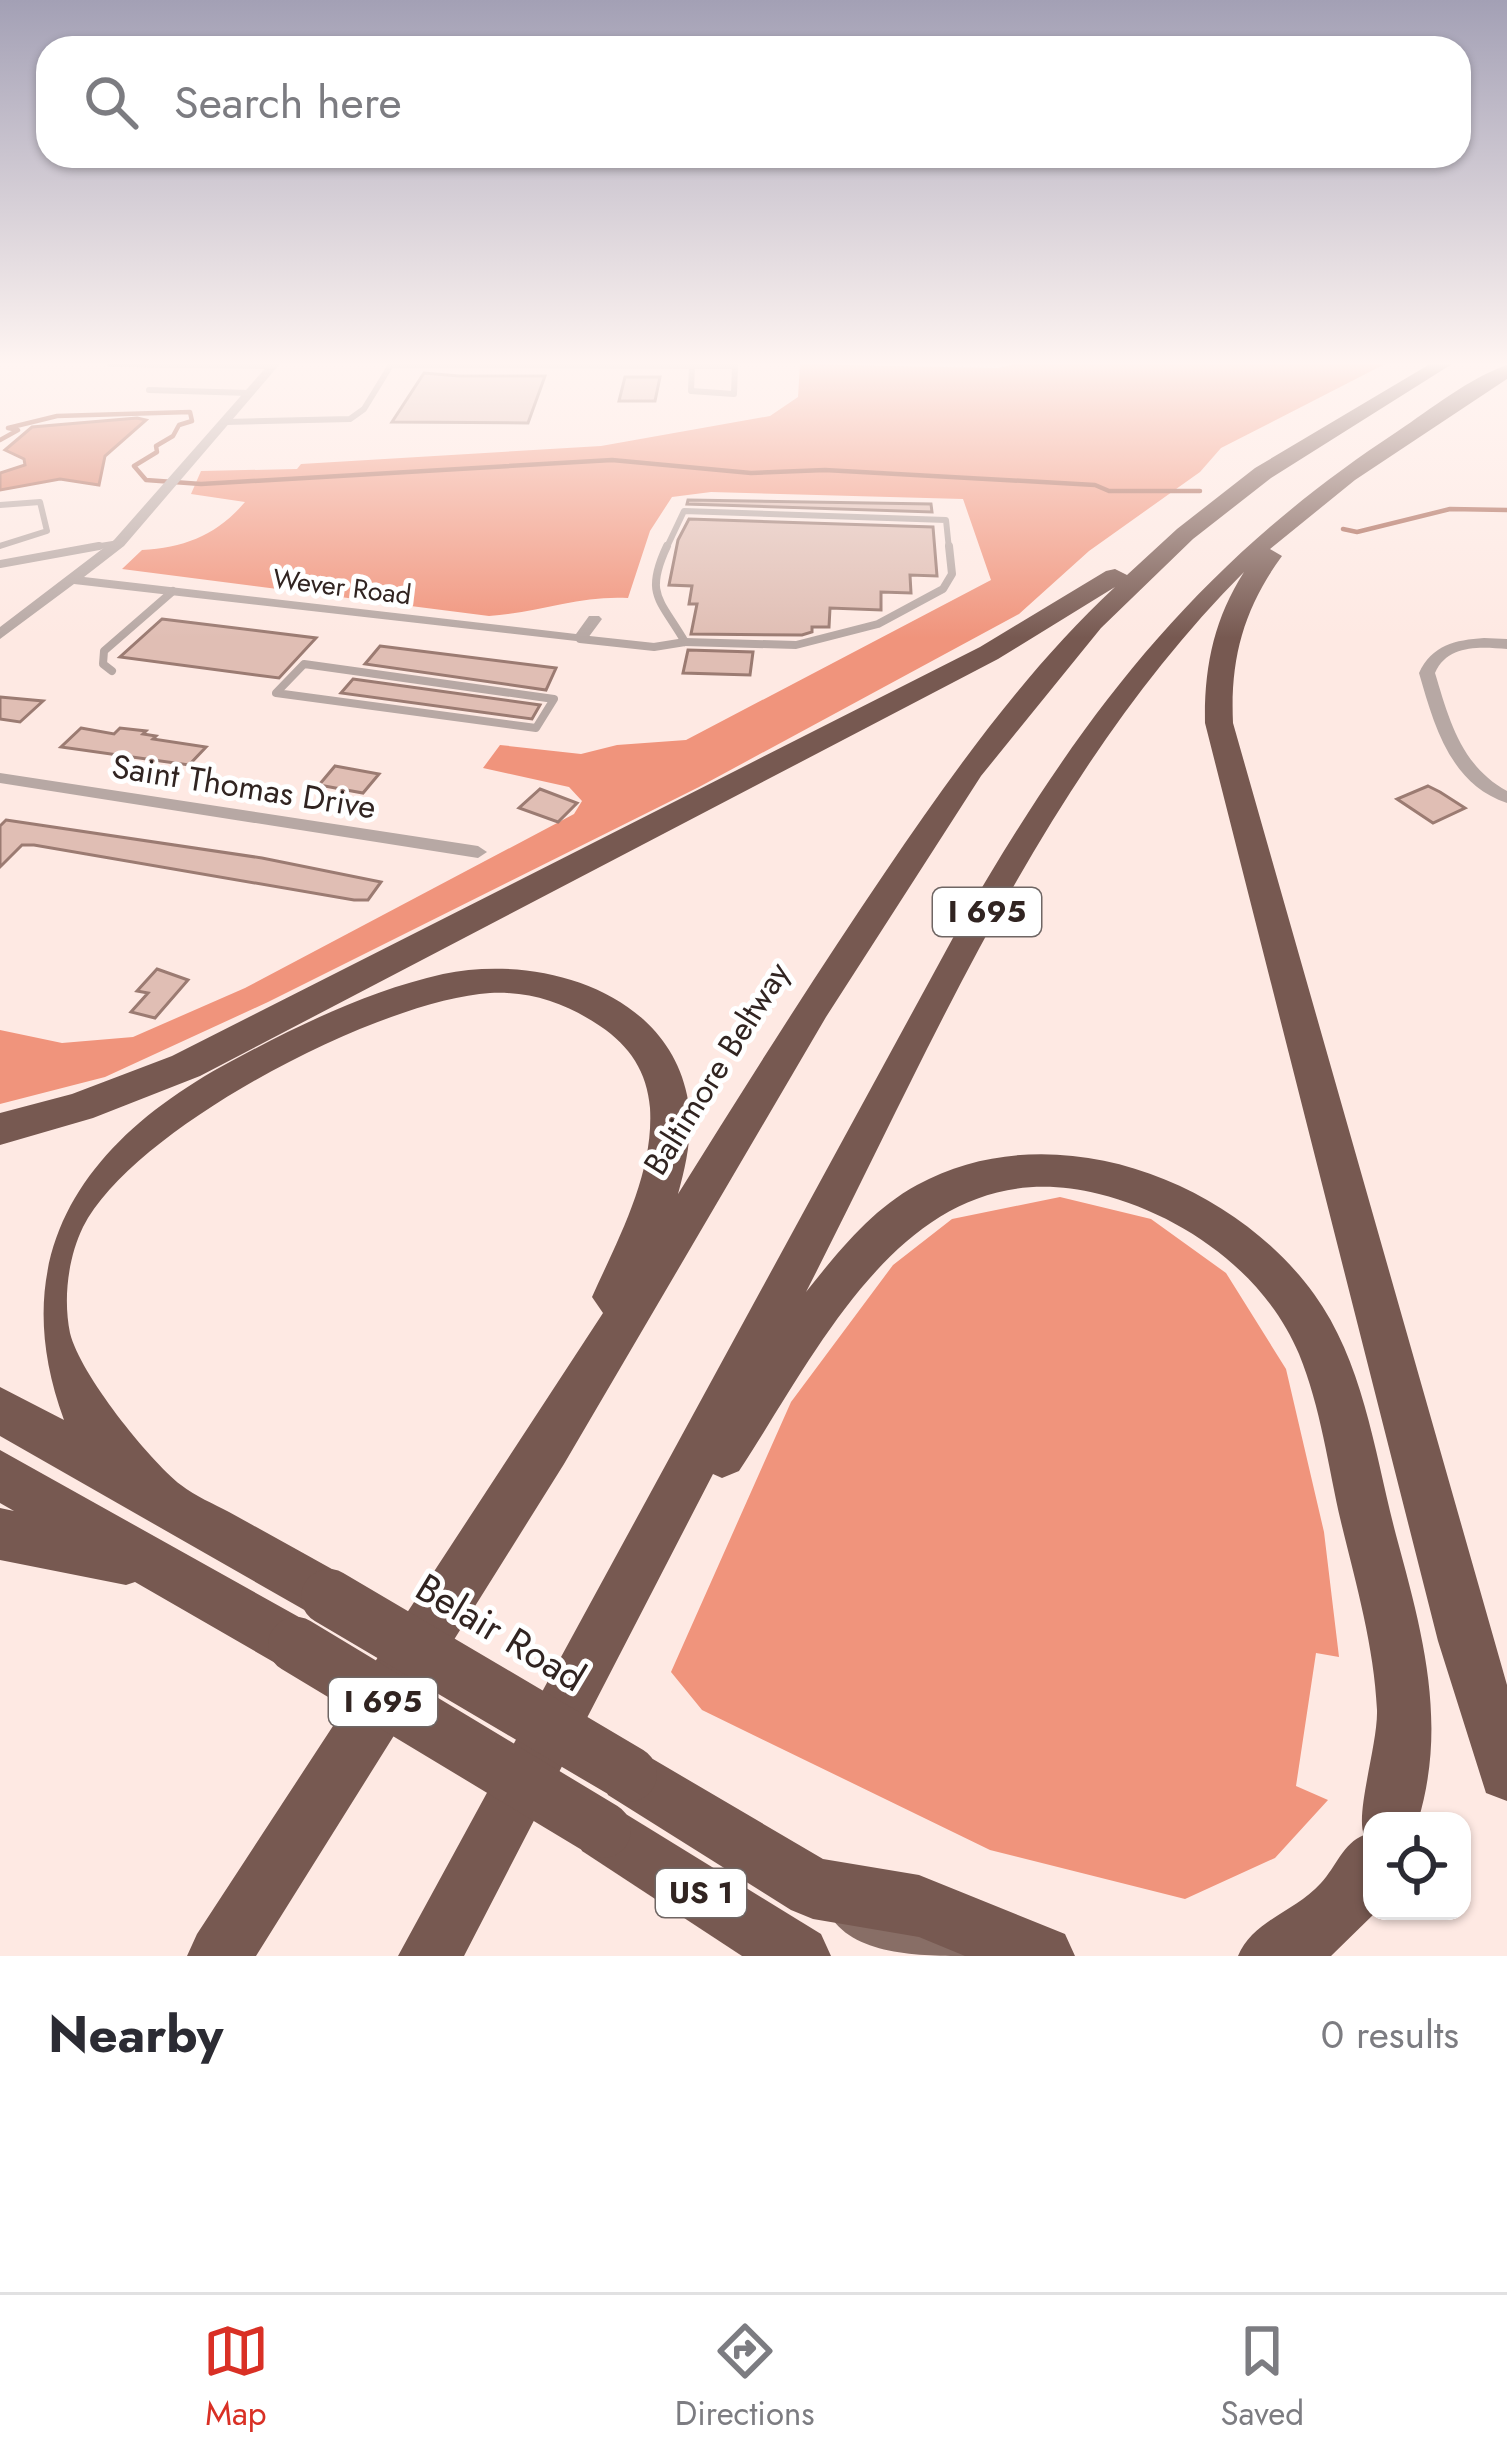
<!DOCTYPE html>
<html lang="en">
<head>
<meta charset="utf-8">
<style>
  body { margin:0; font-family:Jost,sans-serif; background:#f7f7f7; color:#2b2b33 }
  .controls { position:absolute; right:36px; bottom:36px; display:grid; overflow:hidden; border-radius:24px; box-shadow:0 3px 9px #0004 }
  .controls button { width:108px; height:108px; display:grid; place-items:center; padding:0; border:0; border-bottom:3px solid #e1e1e2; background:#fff; color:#2b2b33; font:60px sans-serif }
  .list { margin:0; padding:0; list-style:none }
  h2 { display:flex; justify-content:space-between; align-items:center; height:156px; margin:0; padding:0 48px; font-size:51px }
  h2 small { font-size:39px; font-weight:400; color:#7c7c81 }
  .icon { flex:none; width:66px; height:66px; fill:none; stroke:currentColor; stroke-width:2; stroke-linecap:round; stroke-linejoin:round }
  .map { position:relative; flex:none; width:1507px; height:1956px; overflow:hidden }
  .search { position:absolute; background:#fff; box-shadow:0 3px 9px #0004; left:36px; right:36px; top:36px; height:132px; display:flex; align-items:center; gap:30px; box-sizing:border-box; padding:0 42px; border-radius:36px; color:#7c7c81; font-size:45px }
  .sheet { height:336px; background:#fff }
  nav { display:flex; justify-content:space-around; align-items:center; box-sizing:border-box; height:168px; border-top:3px solid #e1e1e2; background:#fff; font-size:33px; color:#7c7c81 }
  nav a { display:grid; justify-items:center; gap:6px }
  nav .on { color:#d93025 }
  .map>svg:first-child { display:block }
</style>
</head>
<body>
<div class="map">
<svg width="1507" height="1956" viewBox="0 0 1507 1956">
  <rect width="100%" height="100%" fill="#fee9e3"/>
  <!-- forest -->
  <g fill="#f0947c">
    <path d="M800 364 998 368 1015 364H1385L1221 448 1200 472 1089 551 1019 614 699 787 268 1002 105 1077 0 1104V1030L62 1043 133 1037 245 988 574 814 582 801 569 787 483 768 500 745 581 754 617 745 686 740 991 580 963 499 711 492 672 497 650 531 628 598C581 595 536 613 489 616L122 569 142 550C185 548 218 534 245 502L191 494 201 471 297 469 301 464 601 446 770 416 798 397Z"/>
    <path d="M1060 1197 1151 1219 1226 1273 1286 1369 1324 1532 1339 1657 1316 1653 1296 1786 1328 1800 1275 1858 1185 1899 990 1850 702 1710 671 1672 791 1402 893 1265 952 1219Z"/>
  </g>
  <!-- water -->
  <path fill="#db8169" stroke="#a86553" stroke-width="3" d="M137 418 146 420 105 456 99 485 60 479 0 490V473L25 465 24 459 5 450 32 427Z"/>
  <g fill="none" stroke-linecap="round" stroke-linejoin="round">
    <!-- stream -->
    <g stroke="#a86553" stroke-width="4.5">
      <path d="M0 440 18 430 8 428 57 416 190 412 192 421 179 425 173 436 156 446 157 452 134 466 146 480 201 484 612 460 751 473 825 470 1095 485 1109 491H1200"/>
      <path d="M1343 529 1357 532 1450 509 1507 510"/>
    </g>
  </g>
  <!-- building -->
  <g fill="#e0beb4" stroke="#9b7b72" stroke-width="3">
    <path d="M424 373 459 376H545L528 423 392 422Z"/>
    <path d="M625 377H660L655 401H619Z"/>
    <path d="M688 500 931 504 932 512 687 504Z"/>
    <path d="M689 519 933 527 937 576 910 575 911 593 881 592V610L830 608 829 627H812V632L802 635 691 634 697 604H689L692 586 669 585 678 540Z"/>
    <path d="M162 619 316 638 279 678 120 657Z"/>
    <path d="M380 646 556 668 546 690 365 664Z"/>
    <path d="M688 650 753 652 750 675 683 673Z"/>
    <path d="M353 679 540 705 532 719 341 693Z"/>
    <path d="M0 697 43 701 20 722 0 719Z"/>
    <path d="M81 728 114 734 120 728 146 731 143 734 156 736 153 739 206 747 189 765 61 747Z"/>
    <path d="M335 766 379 774 363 793 319 785Z"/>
    <path d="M1428 786 1440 792 1465 808 1433 823 1397 799Z"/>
    <path d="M540 789 577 803 558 822 519 808Z"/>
    <path d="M6 820 262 858 381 882 368 900H354L34 845H22L0 867V826Z"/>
    <path d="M157 969 188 980 155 1018 131 1012 148 993 137 991Z"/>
  </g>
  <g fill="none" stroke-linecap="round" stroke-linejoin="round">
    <!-- lane-far1 -->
    <g stroke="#b7a8a4" stroke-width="6">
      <path d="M110 364 273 366"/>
      <path d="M149 390 250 393"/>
      <path d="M226 422 350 419 364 409 391 365 735 366 734 394 691 391 692 366"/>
      <path d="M0 505 40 502 47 531 0 546"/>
      <path d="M82 549 119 543"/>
      <path d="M666 549 684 511 946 520 949 549"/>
    </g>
    <!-- lane -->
    <g stroke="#b7a8a4" stroke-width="8">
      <path d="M667 546C644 595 660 599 685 642"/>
      <path d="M0 564 99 546"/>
      <path d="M580 639 654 647 685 642"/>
      <path d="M685 642 796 645 878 624 943 589 952 574 949 546"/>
      <path d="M304 664 554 699 536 728 276 693Z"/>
      <path d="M112 671 103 664 104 651 173 591"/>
    </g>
    <!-- street -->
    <g fill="#b7a8a4" fill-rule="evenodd">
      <path d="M269 364H280L124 546 84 577 576 634 589 616H599L602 619 585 642 74 584 0 639V627L114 540Z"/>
      <path d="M1484 638 1507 639V649C1480 647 1448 644 1435 673 1449 719 1461 766 1507 791V803C1450 784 1434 725 1419 673 1432 645 1455 640 1484 638Z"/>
      <path d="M0 773 478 846 487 852 478 858 0 783Z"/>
    </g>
    <!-- primary -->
    <path fill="#886e66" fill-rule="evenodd" d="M857 1883 962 1935 970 1956C920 1956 851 1956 828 1912L837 1892Z"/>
    <!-- highway -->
    <g fill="#775951" fill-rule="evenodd">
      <path d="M1430 364H1452L1271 478 1193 539 1101 628 981 776 826 1017 564 1464 256 1956H187L197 1934 603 1313 592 1297C618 1239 654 1174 650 1108 647 1072 630 1046 600 1026 567 1004 532 991 490 993 380 1000 134 1127 83 1227 68 1258 63 1299 70 1333 80 1374 148 1459 181 1485 195 1496 214 1504 229 1512 269 1534 308 1556 348 1578L356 1597 348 1616 329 1624 0 1436V1387L64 1420C0 1245 94 1132 241 1056 305 1022 372 990 443 974 536 954 665 989 687 1095 694 1128 687 1162 678 1194 746 1085 814 977 886 871 954 771 1026 670 1115 587L998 659 200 1076 93 1118 0 1145V1113L72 1094 172 1056 980 647 1106 571 1115 569 1127 575 1177 529 1255 468Z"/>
      <path d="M1507 365V379L1355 480 1270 549 1282 556C1244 608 1230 658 1233 723L1507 1685V1801L1486 1793 1438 1641 1205 723C1204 667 1214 619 1244 572 1045 772 933 1044 806 1292 838 1252 871 1210 917 1185 1050 1112 1229 1177 1314 1294 1364 1363 1375 1455 1396 1535 1422 1631 1448 1722 1418 1821H1372V1911H1377L1331 1956H1238C1253 1920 1295 1912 1321 1883 1336 1867 1343 1843 1364 1835 1355 1813 1378 1744 1377 1710 1374 1646 1356 1584 1341 1522 1328 1466 1321 1408 1299 1354 1265 1273 1183 1215 1099 1194 911 1147 824 1342 739 1471L722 1478 713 1474 464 1956H398L960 925C1080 717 1194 565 1398 431 1431 409 1469 378 1507 365Z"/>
      <path d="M0 1450 315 1626 323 1645 315 1664 296 1672 277 1664 135 1582 126 1585 0 1560V1508L14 1511 0 1503Z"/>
      <path d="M629 1745 823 1859 919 1875 1065 1934 1075 1956H965L919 1937 813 1919 791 1910 608 1795 600 1774 608 1753Z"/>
      <path d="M603 1800 821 1934 831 1956H742L582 1851 573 1830 582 1809Z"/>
    </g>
    <!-- highway-bridge -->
    <g stroke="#775951" stroke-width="56">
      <path d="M329 1597 629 1774"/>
      <path d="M296 1645 603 1830"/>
    </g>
  </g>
  <!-- sky -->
  <linearGradient id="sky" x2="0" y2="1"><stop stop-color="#a3a0b5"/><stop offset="0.57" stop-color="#fff5f2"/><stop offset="1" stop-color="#fff5f2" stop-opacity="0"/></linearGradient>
  <rect width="1507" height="638" fill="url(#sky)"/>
  <g text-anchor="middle" stroke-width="10" stroke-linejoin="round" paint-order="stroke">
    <!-- far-street labels -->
    <g font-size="27" fill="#312421" stroke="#fff">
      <text transform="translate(342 587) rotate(7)" y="9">Wever Road</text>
    </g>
    <!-- shield labels -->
    <g fill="#fff" stroke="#6f6664" stroke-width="3">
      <rect x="933" y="888" width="108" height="48" rx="9"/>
      <rect x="329" y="1678" width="108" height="48" rx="9"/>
      <rect x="656" y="1869" width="90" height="48" rx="9"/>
    </g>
    <g font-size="30" font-weight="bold" fill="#312421">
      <text x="987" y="922">I 695</text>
      <text x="383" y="1712">I 695</text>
      <text x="701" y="1903">US 1</text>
    </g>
    <!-- street labels -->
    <g font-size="33" fill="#312421" stroke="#fff">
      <text transform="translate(244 786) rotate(9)" y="12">Saint Thomas Drive</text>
      <text transform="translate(716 1068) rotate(-58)" y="12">Baltimore Beltway</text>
    </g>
    <!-- near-street labels -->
    <g font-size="39" fill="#312421" stroke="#fff">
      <text transform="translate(501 1632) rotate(31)" y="14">Belair Road</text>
    </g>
  </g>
</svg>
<div class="controls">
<button><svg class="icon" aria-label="locate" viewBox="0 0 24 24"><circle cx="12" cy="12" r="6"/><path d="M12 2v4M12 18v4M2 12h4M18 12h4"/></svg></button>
</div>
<div class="search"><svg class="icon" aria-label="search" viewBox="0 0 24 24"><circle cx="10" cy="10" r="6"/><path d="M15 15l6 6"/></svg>Search here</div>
</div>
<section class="sheet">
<h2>Nearby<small>0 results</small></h2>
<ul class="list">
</ul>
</section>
<nav>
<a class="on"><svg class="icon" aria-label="map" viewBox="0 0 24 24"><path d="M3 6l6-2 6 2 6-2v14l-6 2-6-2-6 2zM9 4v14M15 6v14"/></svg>Map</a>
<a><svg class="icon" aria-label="directions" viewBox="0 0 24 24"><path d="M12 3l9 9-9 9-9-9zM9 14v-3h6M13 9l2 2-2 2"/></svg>Directions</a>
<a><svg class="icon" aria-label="saved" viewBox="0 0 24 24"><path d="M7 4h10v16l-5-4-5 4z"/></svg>Saved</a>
</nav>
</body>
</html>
